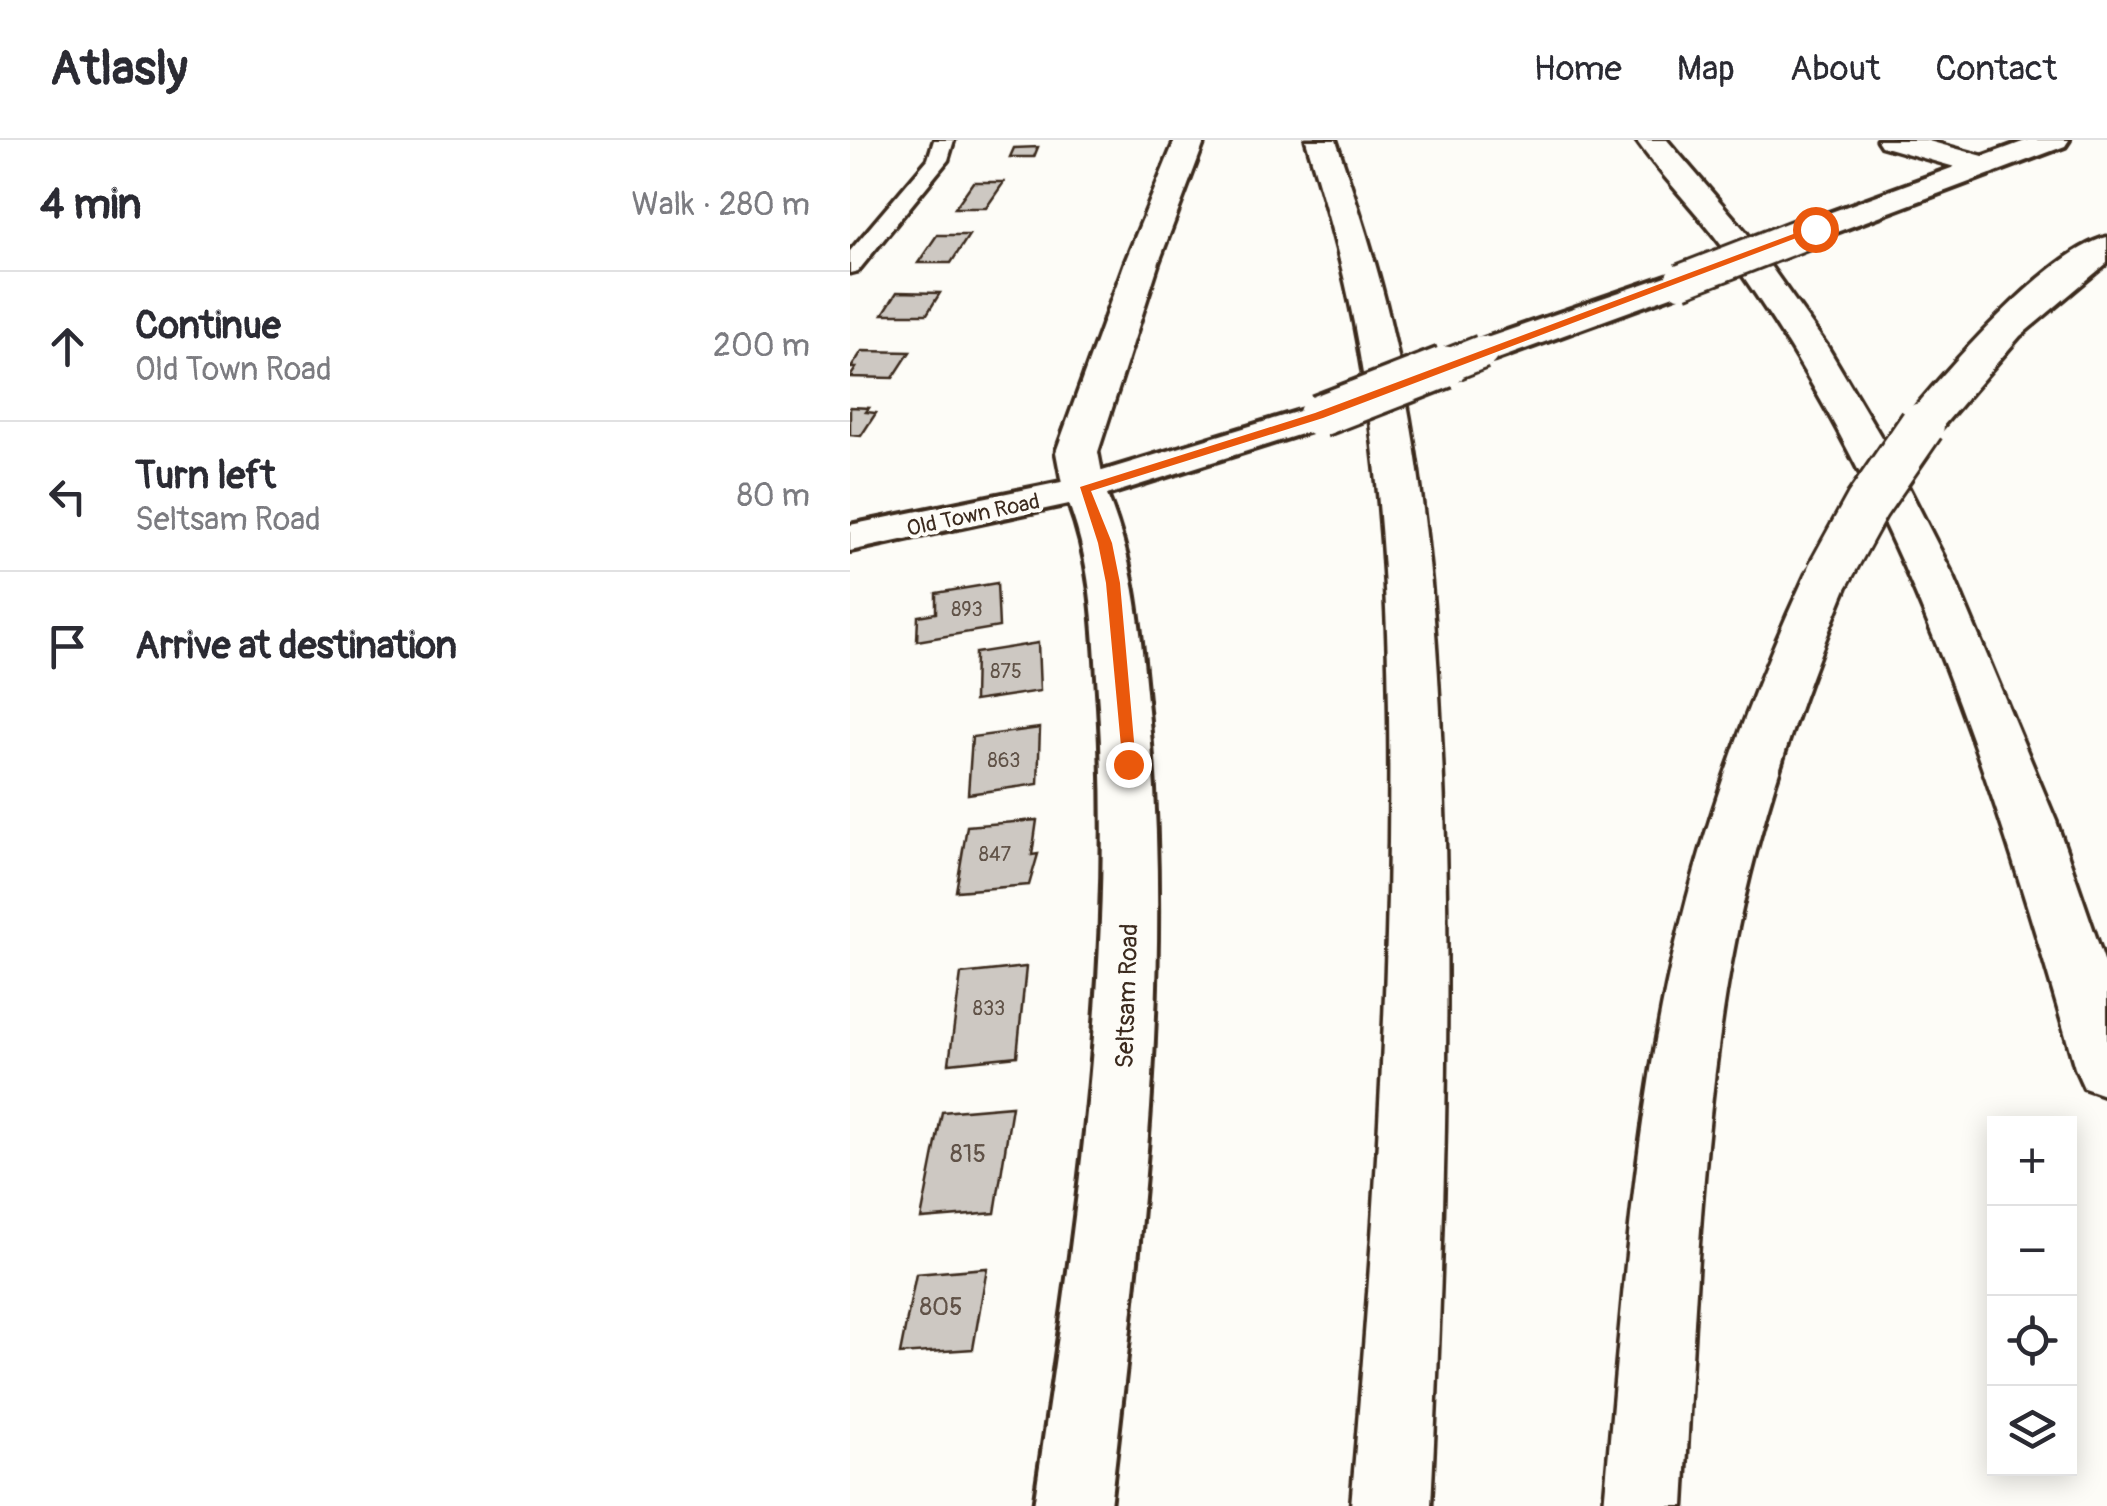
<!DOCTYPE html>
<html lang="en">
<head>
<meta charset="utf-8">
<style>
  body { margin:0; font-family:Pangolin,sans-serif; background:#f7f7f7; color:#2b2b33 }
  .controls { position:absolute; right:30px; bottom:30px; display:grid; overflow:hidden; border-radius:0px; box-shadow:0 5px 25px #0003 }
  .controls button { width:90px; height:90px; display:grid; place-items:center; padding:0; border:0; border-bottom:2px solid #e1e1e2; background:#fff; color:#2b2b33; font:50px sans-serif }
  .stop { position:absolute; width:30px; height:30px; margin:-22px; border:8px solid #ea580c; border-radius:50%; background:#fff }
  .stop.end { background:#ea580c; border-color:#fff; box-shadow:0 2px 10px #0008 }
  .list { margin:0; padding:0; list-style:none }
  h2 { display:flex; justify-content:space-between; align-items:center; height:130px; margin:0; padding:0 40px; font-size:42px }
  h2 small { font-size:32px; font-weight:400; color:#7c7c81 }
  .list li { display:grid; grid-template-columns:65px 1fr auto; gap:30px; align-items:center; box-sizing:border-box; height:150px; padding:0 40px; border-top:2px solid #e1e1e2 }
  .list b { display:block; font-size:38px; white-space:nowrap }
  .list p { margin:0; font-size:32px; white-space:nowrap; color:#7c7c81 }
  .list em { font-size:32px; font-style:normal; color:#7c7c81 }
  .icon { flex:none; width:55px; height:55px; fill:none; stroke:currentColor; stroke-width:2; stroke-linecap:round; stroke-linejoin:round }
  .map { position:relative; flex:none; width:1257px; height:1366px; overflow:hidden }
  header { display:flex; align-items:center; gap:60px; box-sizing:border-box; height:140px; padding:0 50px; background:#fff; border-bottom:2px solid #e1e1e2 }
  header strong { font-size:48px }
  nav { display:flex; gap:55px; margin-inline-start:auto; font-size:35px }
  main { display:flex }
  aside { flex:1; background:#fff }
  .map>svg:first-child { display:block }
</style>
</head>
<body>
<header>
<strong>Atlasly</strong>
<nav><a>Home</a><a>Map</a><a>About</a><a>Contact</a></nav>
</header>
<main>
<aside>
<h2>4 min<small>Walk · 280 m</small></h2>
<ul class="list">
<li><svg class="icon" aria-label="ahead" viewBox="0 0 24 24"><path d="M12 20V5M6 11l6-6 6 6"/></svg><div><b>Continue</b><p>Old Town Road</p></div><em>200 m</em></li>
<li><svg class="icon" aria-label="left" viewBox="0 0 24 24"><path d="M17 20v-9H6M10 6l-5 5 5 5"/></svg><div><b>Turn left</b><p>Seltsam Road</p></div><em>80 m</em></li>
<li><svg class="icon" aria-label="arrive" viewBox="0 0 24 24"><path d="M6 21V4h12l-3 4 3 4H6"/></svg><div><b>Arrive at destination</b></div></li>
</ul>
</aside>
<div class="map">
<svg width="1257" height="1366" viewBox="0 0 1257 1366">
  <rect width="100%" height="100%" fill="#fdfcf7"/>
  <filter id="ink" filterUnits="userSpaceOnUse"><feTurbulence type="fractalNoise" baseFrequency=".01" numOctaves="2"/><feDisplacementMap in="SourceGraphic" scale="20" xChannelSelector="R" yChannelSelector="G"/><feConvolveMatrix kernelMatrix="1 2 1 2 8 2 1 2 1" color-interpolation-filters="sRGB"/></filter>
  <g filter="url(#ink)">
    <!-- building -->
    <g fill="#cdc8c2" stroke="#3b2a1e" stroke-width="2.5">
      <path d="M188 7 184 17H160L164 8Z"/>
      <path d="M123 42H154L136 68H105Z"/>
      <path d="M87 95H119L101 123H68Z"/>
      <path d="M47 152 90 153 77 174H33Z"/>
      <path d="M12 211 60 212 43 238 0 237 6 228H1Z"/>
      <path d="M0 267 19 268 16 272 26 273 11 296 0 295Z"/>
      <path d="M147 443 149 487 67 501 68 476 86 473V453Z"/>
      <path d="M188 503 190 551 124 561 125 513Z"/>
      <path d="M190 588 188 644 118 654 122 597Z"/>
      <path d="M187 680 182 715 188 714 179 745 106 751 117 686Z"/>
      <path d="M176 827 167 916 99 923 111 834Z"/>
      <path d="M162 966 145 1073 71 1079 92 972Z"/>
      <path d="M137 1128 123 1209 50 1214 66 1134Z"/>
    </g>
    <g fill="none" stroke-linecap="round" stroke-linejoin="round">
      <defs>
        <path id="street" d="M84 0H104L98 20 8 131 0 133V111L78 19Z"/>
        <g id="secondary">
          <path d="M1178 0H1219L1215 6 976 96H954L949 89 954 82Z"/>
          <path d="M831 131 843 134 848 141 843 148 645 220 632 223 619 220 614 212 619 204Z"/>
          <path d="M469 265 483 268 488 276 483 284 257 355C287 429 290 492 298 570 324 835 290 1103 260 1366H184C223 1102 266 834 249 566 244 497 244 430 219 364L0 411V385L226 339Z"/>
        </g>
        <g id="highway">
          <path d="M325 0H355L309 122 248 312 255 349 249 358 234 362 219 358 213 349 206 312 275 122Z"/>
          <path d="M456 0H486C506 60 526 120 540 181 580 351 590 527 595 700 600 922 592 1144 581 1366H501C520 1145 536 924 539 702 541 529 537 353 504 183 492 121 474 60 456 0Z"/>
          <path d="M786 0H817L896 92 977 206 1044 319 1104 437 1206 681 1257 829V956L1234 948 1225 928C1154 679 1076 428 939 206 918 172 895 138 872 106 845 69 812 37 786 0Z"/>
          <path d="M1027 0H1075L1144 19 1148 26 1144 33 1133 35 1031 6Z"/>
          <path d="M1257 97V123L1170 196 1086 294 1072 297 1058 294 1052 285 1058 276C1097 229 1199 111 1257 97Z"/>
          <path d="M979 420 995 424 1002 434C945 569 899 708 876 853 849 1023 844 1195 834 1366H754C770 1193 781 1018 816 848 846 704 894 567 956 434L963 424Z"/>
        </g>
      </defs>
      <!-- street casing -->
      <use href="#street" stroke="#3b2a1e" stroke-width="7"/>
      <!-- secondary casing -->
      <use href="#secondary" stroke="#3b2a1e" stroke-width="8"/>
      <!-- highway casing -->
      <use href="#highway" stroke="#3b2a1e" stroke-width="7"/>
      <!-- street -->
      <use href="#street" fill="#fdfcf7" fill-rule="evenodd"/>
      <!-- secondary -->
      <use href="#secondary" fill="#fdfcf7" fill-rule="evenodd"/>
      <!-- highway -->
      <use href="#highway" fill="#fdfcf7" fill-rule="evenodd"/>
      <defs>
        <g id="secondary-bridge-far1">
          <path d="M831 141 965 89"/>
          <path d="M589 229 632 212"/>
        </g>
        <path id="secondary-bridge" d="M469 276 595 227"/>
        <path id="highway-bridge" d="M979 434 1017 365 1072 285"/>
      </defs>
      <!-- secondary-bridge-far1 casing -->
      <use href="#secondary-bridge-far1" stroke="#3b2a1e" stroke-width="38" stroke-linecap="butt"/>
      <!-- secondary-bridge casing -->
      <use href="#secondary-bridge" stroke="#3b2a1e" stroke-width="48" stroke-linecap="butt"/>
      <!-- highway-bridge casing -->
      <use href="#highway-bridge" stroke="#3b2a1e" stroke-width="50" stroke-linecap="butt"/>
      <!-- secondary-bridge-far1 -->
      <use href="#secondary-bridge-far1" stroke="#fdfcf7" stroke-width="32"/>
      <!-- secondary-bridge -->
      <use href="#secondary-bridge" stroke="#fdfcf7" stroke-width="41"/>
      <!-- highway-bridge -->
      <use href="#highway-bridge" stroke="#fdfcf7" stroke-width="44"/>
    </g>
  </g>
  <!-- route -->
  <path fill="#ea580c" d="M962 87 970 89 473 278 241 351 262 403 270 443 286 624 278 630 273 628 256 443 248 403 230 347 465 273Z"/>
  <g text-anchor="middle" stroke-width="8" stroke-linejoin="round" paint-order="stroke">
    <!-- number labels -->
    <g font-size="20" fill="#605247">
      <text x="117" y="476">893</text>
      <text x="156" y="538">875</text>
      <text x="154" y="627">863</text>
      <text x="145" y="721">847</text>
      <text x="139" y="875">833</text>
    </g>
    <!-- far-street labels -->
    <g font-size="22" fill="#3b2a1e" stroke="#fdfcf7">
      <text transform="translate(123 374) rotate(-12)" y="8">Old Town Road</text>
    </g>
    <!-- street labels -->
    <g font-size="25" fill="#3b2a1e" stroke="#fdfcf7">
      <text transform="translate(276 856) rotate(-88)" y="9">Seltsam Road</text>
    </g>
    <!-- near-number labels -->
    <g font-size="25" fill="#605247">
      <text x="118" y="1022">815</text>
      <text x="91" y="1175">805</text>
    </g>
  </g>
</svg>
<div class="controls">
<button>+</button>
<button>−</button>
<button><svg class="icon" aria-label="locate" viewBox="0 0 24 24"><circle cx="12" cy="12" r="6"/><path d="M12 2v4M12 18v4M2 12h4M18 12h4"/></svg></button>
<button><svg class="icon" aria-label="layers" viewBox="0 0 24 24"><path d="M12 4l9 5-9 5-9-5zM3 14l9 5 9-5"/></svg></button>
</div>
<div class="stop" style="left:965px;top:89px"></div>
<div class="stop end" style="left:278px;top:624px"></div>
</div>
</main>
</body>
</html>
